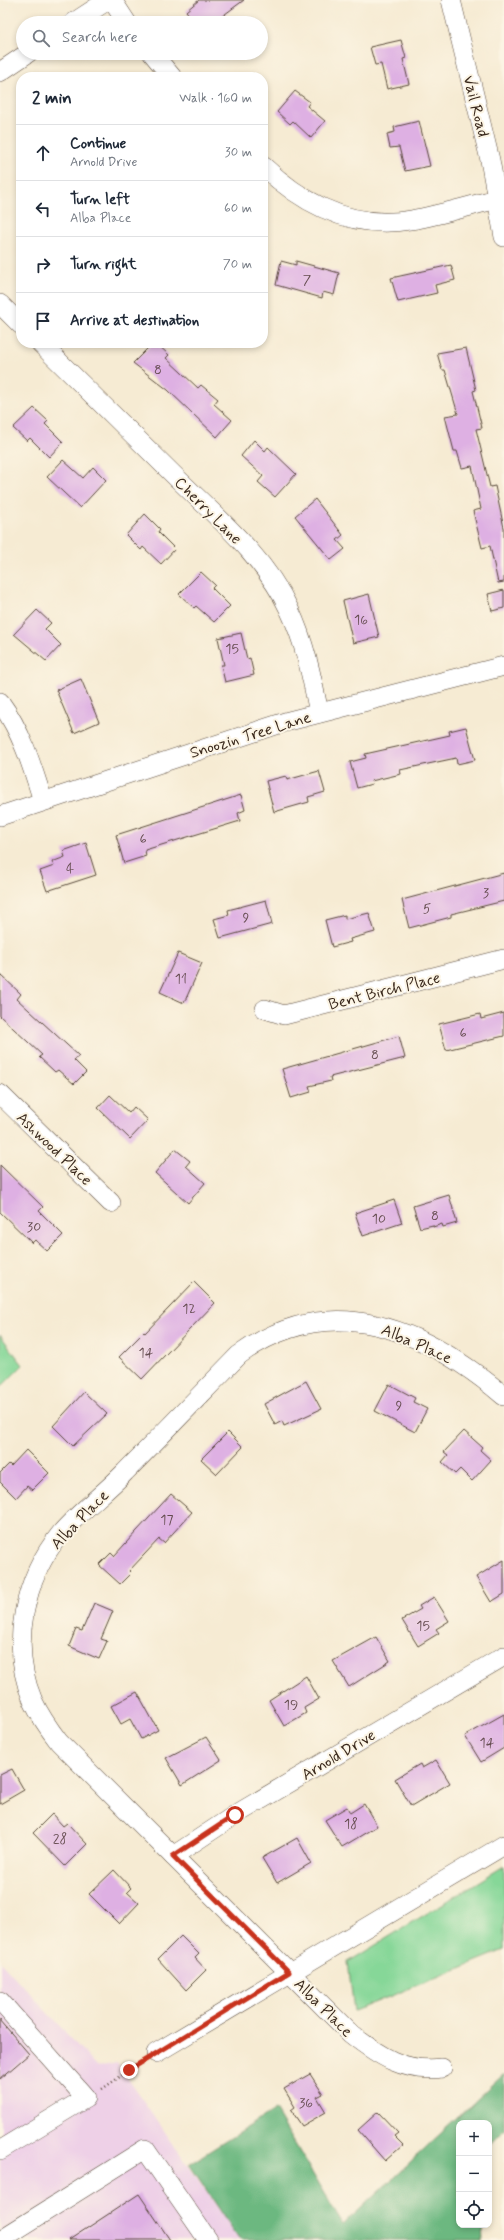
<!DOCTYPE html>
<html lang="en">
<head>
<meta charset="utf-8">
<style>
  body { margin:0; font-family:Mynerve,sans-serif; background:#f2f2f3; color:#1f2937 }
  .controls { position:absolute; right:12px; bottom:12px; display:grid; overflow:hidden; border-radius:8px; box-shadow:0 2px 6px #0003 }
  .controls button { width:36px; height:36px; display:grid; place-items:center; padding:0; border:0; border-bottom:1px solid #e0e1e3; background:#fff; color:#1f2937; font:20px sans-serif }
  .stop { position:absolute; width:12px; height:12px; margin:-9px; border:3px solid #c8321e; border-radius:50%; background:#fff }
  .stop.end { background:#c8321e; border-color:#fff; box-shadow:0 1px 4px #0008 }
  .list { margin:0; padding:0; list-style:none }
  h2 { display:flex; justify-content:space-between; align-items:center; height:52px; margin:0; padding:0 16px; font-size:17px }
  h2 small { font-size:13px; font-weight:400; color:#747a83 }
  .list li { display:grid; grid-template-columns:26px 1fr auto; gap:12px; align-items:center; box-sizing:border-box; height:56px; padding:0 16px; border-top:1px solid #e0e1e3 }
  .list b { display:block; font-size:15px; white-space:nowrap }
  .list p { margin:0; font-size:13px; white-space:nowrap; color:#747a83 }
  .list em { font-size:13px; font-style:normal; color:#747a83 }
  .icon { flex:none; width:22px; height:22px; fill:none; stroke:currentColor; stroke-width:2; stroke-linecap:round; stroke-linejoin:round }
  .map { position:relative; flex:none; width:504px; height:2240px; overflow:hidden }
  .search { position:absolute; background:#fff; box-shadow:0 2px 6px #0003; left:16px; top:16px; width:252px; height:44px; display:flex; align-items:center; gap:10px; box-sizing:border-box; padding:0 14px; border-radius:22px; color:#747a83; font-size:15px }
  .panel { position:absolute; background:#fff; box-shadow:0 2px 6px #0003; left:16px; top:72px; width:252px; height:276px; border-radius:16px }
  .map>svg:first-child { display:block }
</style>
</head>
<body>
<div class="map">
<svg width="504" height="2240" viewBox="0 0 504 2240">
  <rect width="100%" height="100%" fill="#fcf5e5"/>
  <filter id="ink" filterUnits="userSpaceOnUse"><feTurbulence type="fractalNoise" baseFrequency=".025" numOctaves="2"/><feDisplacementMap in="SourceGraphic" scale="8" xChannelSelector="R" yChannelSelector="G"/><feConvolveMatrix kernelMatrix="1 2 1 2 8 2 1 2 1" color-interpolation-filters="sRGB"/></filter>
  <filter id="wash" filterUnits="userSpaceOnUse"><feTurbulence type="fractalNoise" baseFrequency=".012" numOctaves="4" result="noise"/><feDisplacementMap in="SourceGraphic" scale="16" xChannelSelector="R" yChannelSelector="G"/><feGaussianBlur stdDeviation="0.9" result="paint"/><feColorMatrix in="noise" values="0 0 0 0 0 0 0 0 0 0 0 0 0 0 0 0 0 1.4 0 .05"/><feComposite in="paint" operator="in"/></filter>
  <g filter="url(#wash)">
    <rect width="100%" height="100%" fill="#f6ebd3"/>
    <!-- built -->
    <path fill="#eed0e7" d="M0 1961 97 2067 117 2063 240 2240H0Z"/>
    <!-- green -->
    <g fill="#86d798" stroke="#60805b">
      <path d="M0 1335 23 1365 0 1388Z"/>
      <path d="M504 1866V1950L354 2011 348 1962Z"/>
    </g>
    <!-- forest -->
    <path fill="#6cb880" stroke="#54714f" d="M504 2074V2129L489 2145V2123H459V2225H482L483 2240H240L189 2164 275 2110 343 2225Z"/>
    <g id="blocks">
      <!-- building -->
      <g fill="#deb0e3">
        <path d="M199 0H244L213 23H196L186 11Z"/>
        <path d="M401 40 406 58 403 59 409 84 387 89 381 64 375 65 370 47Z"/>
        <path d="M295 91 310 102 307 106 325 121 311 138 293 121 290 124 277 112Z"/>
        <path d="M419 121 430 166 405 171 399 147 390 148 387 134 395 132 394 127Z"/>
        <path d="M281 261 296 265V261L339 273 334 295 323 292 322 298 276 285Z"/>
        <path d="M451 265 455 280 435 285 437 293 398 302 391 278Z"/>
        <path d="M153 343H156L169 355 166 358 198 388 201 385 218 399 214 404 232 420 217 437 168 390 133 363Z"/>
        <path d="M466 348 476 390 473 391 482 428 476 429 490 487 495 486 504 528V582L498 583 490 546 482 548 473 511 481 509 472 466 462 468 457 451H454L445 416 458 414 445 370H442L437 353Z"/>
        <path d="M34 408 48 421 45 424 63 442 49 457 30 438 27 441 13 428Z"/>
        <path d="M254 440 265 451 268 447 296 474 275 497 258 482 263 476 241 456Z"/>
        <path d="M63 460 83 478 93 467 106 480 80 508 47 477Z"/>
        <path d="M315 499 343 535 337 540 345 549 331 560 295 516Z"/>
        <path d="M145 514 160 529 158 532 175 549 161 564 143 547 141 550 126 535Z"/>
        <path d="M201 572 215 585 212 588 230 606 214 622 196 606 194 608 179 594Z"/>
        <path d="M504 590V608L492 611 488 594Z"/>
        <path d="M369 594 379 637 353 643 343 601Z"/>
        <path d="M37 610 51 623 45 629 61 645 46 661 14 634Z"/>
        <path d="M241 633 247 659 250 658 254 675 225 682 221 665H224L218 638Z"/>
        <path d="M81 679 99 722 74 733 56 690Z"/>
        <path d="M466 727 475 760 457 764 456 758 400 770 401 774 371 781 372 784 357 788 350 762 366 758 365 754 450 735 449 731Z"/>
        <path d="M319 771 325 792 308 797 309 802 274 812 266 781 286 776 287 780Z"/>
        <path d="M241 795 245 810 238 813 240 821 145 850 146 856 124 863 116 835Z"/>
        <path d="M86 843 96 875 47 891 40 871 54 866 52 862 65 857 63 851Z"/>
        <path d="M504 873V901L451 914V917L409 928 402 900Z"/>
        <path d="M266 900 272 924 220 938 214 919 229 915 228 910Z"/>
        <path d="M369 913 375 932 350 939 351 942 332 947 325 920 345 915V919Z"/>
        <path d="M178 953 202 963 184 1003 160 992Z"/>
        <path d="M0 974 21 994 17 999 79 1056 74 1060 86 1072 74 1084 58 1070 55 1072 39 1057 42 1055 0 1016Z"/>
        <path d="M504 1013V1036L446 1050 439 1024 480 1014 481 1019Z"/>
        <path d="M399 1036 405 1058 330 1077 331 1081 309 1086 311 1092 291 1098 282 1069Z"/>
        <path d="M110 1095 129 1113 134 1107 148 1120 130 1139 98 1108Z"/>
        <path d="M175 1149 190 1161 186 1166 205 1183 188 1203 155 1173Z"/>
        <path d="M0 1165 43 1207 39 1211 63 1235 47 1251 35 1240 32 1243 0 1212Z"/>
        <path d="M449 1195 457 1223 443 1227 442 1224 433 1227V1225L420 1228 413 1206Z"/>
        <path d="M394 1200 402 1223 363 1236 355 1213Z"/>
        <path d="M194 1282 215 1303 142 1379 119 1357 144 1332 145 1333Z"/>
        <path d="M306 1381 321 1409 284 1426 282 1421 275 1425 264 1404Z"/>
        <path d="M389 1384 415 1398 413 1402 427 1409 415 1432 375 1411Z"/>
        <path d="M84 1392 107 1414 73 1446 53 1426Z"/>
        <path d="M464 1431 482 1447 480 1450 491 1460 472 1481 460 1469 455 1474 442 1462 448 1455 444 1452Z"/>
        <path d="M228 1432 243 1447 217 1474 201 1459Z"/>
        <path d="M26 1450 49 1473 32 1490 27 1486 16 1498 0 1482V1473L9 1464 11 1466Z"/>
        <path d="M171 1494 192 1512 164 1543 159 1539 129 1571 131 1573 120 1584 99 1565 111 1553 114 1556Z"/>
        <path d="M504 1560V1594L491 1602 476 1577Z"/>
        <path d="M434 1597 449 1621 436 1629 439 1633 418 1646 402 1620 421 1609 419 1606Z"/>
        <path d="M94 1603 113 1611 101 1639 107 1641 99 1659 69 1646 76 1629 82 1631Z"/>
        <path d="M376 1637 390 1661 349 1687 333 1661Z"/>
        <path d="M306 1676 319 1699 304 1708 306 1713 284 1726 269 1700Z"/>
        <path d="M137 1692 158 1730 141 1739 130 1719 121 1724 111 1706Z"/>
        <path d="M504 1714V1748L481 1762 465 1736Z"/>
        <path d="M206 1737 221 1760 182 1785 166 1758Z"/>
        <path d="M436 1760 450 1783 411 1806 395 1779 420 1764 422 1768Z"/>
        <path d="M12 1769 24 1790 0 1804V1775Z"/>
        <path d="M364 1804 377 1826 342 1847 325 1820 347 1807 350 1813Z"/>
        <path d="M52 1814 63 1826 67 1823 87 1844 65 1866 33 1833Z"/>
        <path d="M297 1838 311 1863 277 1883 262 1858Z"/>
        <path d="M114 1870 131 1888 127 1892 139 1903 119 1924 89 1894Z"/>
        <path d="M181 1936 199 1954 195 1958 206 1970 186 1990 158 1959Z"/>
        <path d="M0 2020 29 2054 0 2079Z"/>
        <path d="M310 2074 323 2094 317 2097 326 2112 302 2126 291 2110 295 2107 284 2089Z"/>
        <path d="M378 2112 398 2133 394 2136 403 2145 385 2161 358 2130Z"/>
        <path d="M139 2194 170 2240H69Z"/>
      </g>
    </g>
  </g>
  <g filter="url(#ink)">
    <use href="#blocks" fill-opacity="0" stroke="#574739" stroke-width="1"/>
    <g fill="none" stroke-linecap="round" stroke-linejoin="round">
      <defs>
        <g id="minor">
          <path d="M112 0 127 23"/>
          <path d="M451 0 490 160 504 237"/>
          <path d="M73 23 108 0"/>
          <path d="M152 53 172 77"/>
          <path d="M0 72 28 53"/>
          <path d="M263 166C304 205 353 230 411 220 440 215 469 206 497 199"/>
          <path d="M0 304 21 325"/>
          <path d="M40 343C87 389 133 435 180 481 220 520 265 558 289 609 305 642 312 678 319 713"/>
          <path d="M0 702C22 732 32 766 43 801"/>
          <path d="M0 816 285 722 504 666"/>
          <path d="M265 1009 284 1015 504 959"/>
          <path d="M0 1094 111 1203"/>
          <path d="M173 1856 235 1815 504 1656"/>
          <path d="M0 2001 86 2098 0 2150"/>
          <path d="M156 2053 504 1845"/>
          <path d="M442 2068C405 2073 379 2056 351 2034L59 1742C49 1729 40 1716 33 1701 9 1646 24 1578 61 1533 80 1511 105 1493 125 1472 163 1434 201 1394 239 1355 331 1288 425 1329 504 1396"/>
          <path d="M0 2240 145 2149 208 2240"/>
        </g>
      </defs>
      <!-- minor casing -->
      <use href="#minor" stroke="#574739" stroke-width="20"/>
      <!-- path -->
      <path stroke="#574739" stroke-width="2.5" stroke-dasharray="1 3" stroke-linecap="butt" d="M102 2089 142 2062"/>
      <!-- minor -->
      <use href="#minor" stroke="#fff" stroke-width="19"/>
    </g>
  </g>
  <g fill="none" stroke-linecap="round" stroke-linejoin="round" filter="url(#ink)">
    <!-- route -->
    <path stroke="#c8321e" stroke-width="5" d="M129 2070 289 1972 173 1856 235 1815"/>
  </g>
  <g text-anchor="middle" stroke-width="4" stroke-linejoin="round" paint-order="stroke">
    <!-- number labels -->
    <g font-size="14" fill="#644c4f">
      <text x="307" y="284">7</text>
      <text x="158" y="374">8</text>
      <text x="361" y="624">16</text>
      <text x="232" y="653">15</text>
      <text x="143" y="843">6</text>
      <text x="70" y="873">4</text>
      <text x="486" y="897">3</text>
      <text x="427" y="913">5</text>
      <text x="246" y="922">9</text>
      <text x="181" y="983">11</text>
      <text x="463" y="1037">6</text>
      <text x="375" y="1059">8</text>
      <text x="435" y="1220">8</text>
      <text x="379" y="1223">10</text>
      <text x="34" y="1231">30</text>
      <text x="189" y="1313">12</text>
      <text x="146" y="1357">14</text>
      <text x="399" y="1410">9</text>
      <text x="167" y="1524">17</text>
      <text x="423" y="1630">15</text>
      <text x="291" y="1709">19</text>
      <text x="487" y="1747">14</text>
      <text x="351" y="1828">18</text>
      <text x="60" y="1843">28</text>
      <text x="306" y="2107">36</text>
    </g>
    <!-- street labels -->
    <g font-size="16" fill="#3b2a1e" stroke="#fcf5e5">
      <text transform="translate(477 106) rotate(76)" y="6">Vail Road</text>
      <text transform="translate(209 510) rotate(45)" y="6">Cherry Lane</text>
      <text transform="translate(250 734) rotate(-17)" y="6">Snoozin Tree Lane</text>
      <text transform="translate(384 990) rotate(-14)" y="6">Bent Birch Place</text>
      <text transform="translate(55 1148) rotate(44)" y="6">Ashwood Place</text>
      <text transform="translate(417 1343) rotate(24)" y="6">Alba Place</text>
      <text transform="translate(79 1519) rotate(-46)" y="6">Alba Place</text>
      <text transform="translate(338 1754) rotate(-31)" y="6">Arnold Drive</text>
      <text transform="translate(324 2007) rotate(45)" y="6">Alba Place</text>
    </g>
  </g>
</svg>
<div class="controls">
<button>+</button>
<button>−</button>
<button><svg class="icon" aria-label="locate" viewBox="0 0 24 24"><circle cx="12" cy="12" r="6"/><path d="M12 2v4M12 18v4M2 12h4M18 12h4"/></svg></button>
</div>
<div class="stop" style="left:235px;top:1815px"></div>
<div class="stop end" style="left:129px;top:2070px"></div>
<div class="search"><svg class="icon" aria-label="search" viewBox="0 0 24 24"><circle cx="10" cy="10" r="6"/><path d="M15 15l6 6"/></svg>Search here</div>
<section class="panel">
<h2>2 min<small>Walk · 160 m</small></h2>
<ul class="list">
<li><svg class="icon" aria-label="ahead" viewBox="0 0 24 24"><path d="M12 20V5M6 11l6-6 6 6"/></svg><div><b>Continue</b><p>Arnold Drive</p></div><em>30 m</em></li>
<li><svg class="icon" aria-label="left" viewBox="0 0 24 24"><path d="M17 20v-9H6M10 6l-5 5 5 5"/></svg><div><b>Turn left</b><p>Alba Place</p></div><em>60 m</em></li>
<li><svg class="icon" aria-label="right" viewBox="0 0 24 24"><path d="M7 20v-9h11M14 6l5 5-5 5"/></svg><div><b>Turn right</b></div><em>70 m</em></li>
<li><svg class="icon" aria-label="arrive" viewBox="0 0 24 24"><path d="M6 21V4h12l-3 4 3 4H6"/></svg><div><b>Arrive at destination</b></div></li>
</ul>
</section>
</div>
</body>
</html>
